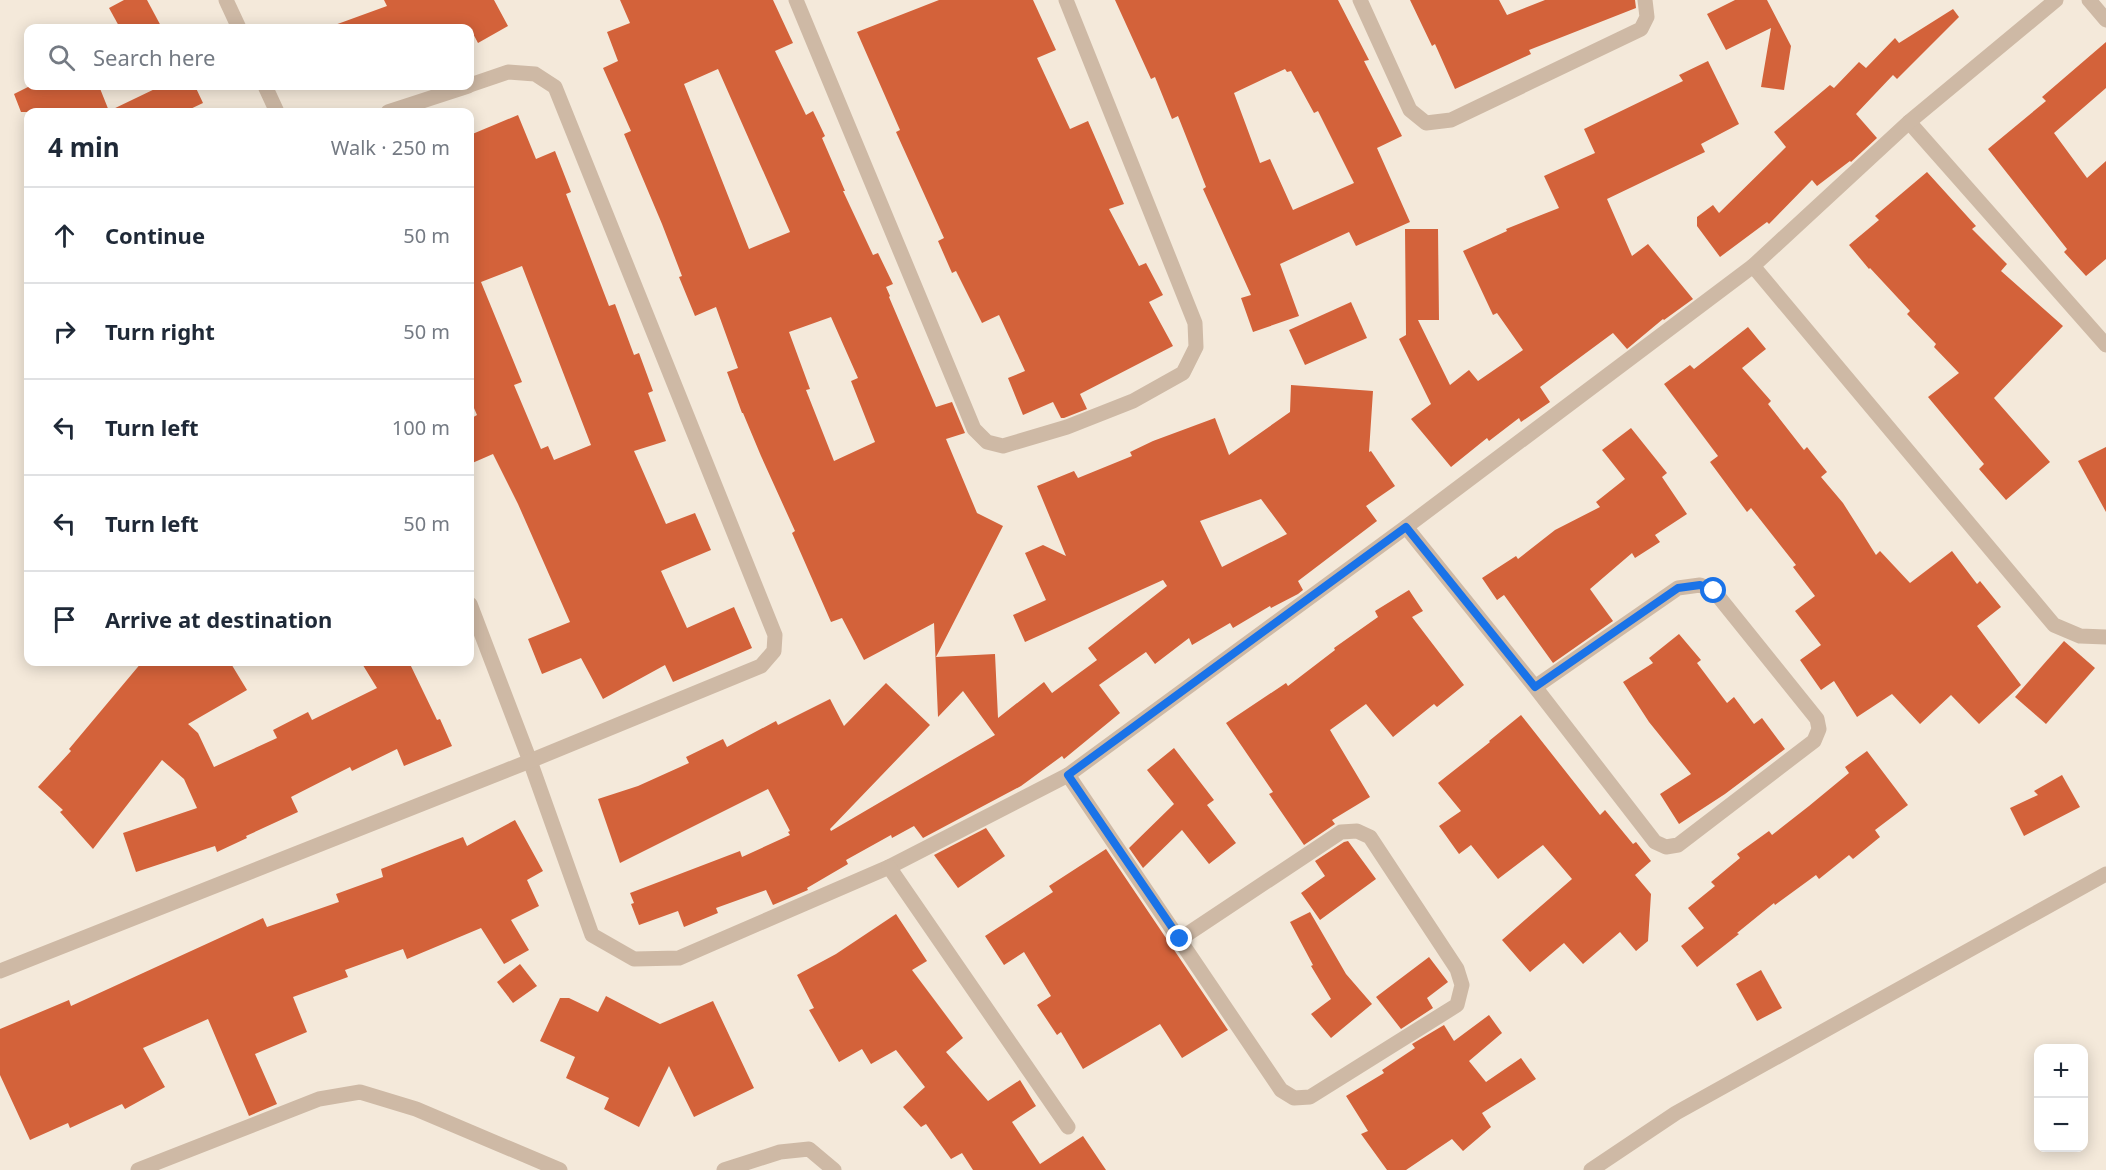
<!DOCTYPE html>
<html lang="en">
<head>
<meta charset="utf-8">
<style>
  body { margin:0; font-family:"Noto Sans",sans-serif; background:#f6f6f7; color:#1f2937 }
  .controls { position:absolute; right:18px; bottom:18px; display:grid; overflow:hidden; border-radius:12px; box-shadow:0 3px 15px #0003 }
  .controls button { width:54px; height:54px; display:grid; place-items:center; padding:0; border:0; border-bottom:2px solid #e0e1e3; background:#fff; color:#1f2937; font:30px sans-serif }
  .stop { position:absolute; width:18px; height:18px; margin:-14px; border:4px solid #1a73e8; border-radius:50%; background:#fff }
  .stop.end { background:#1a73e8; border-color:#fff; box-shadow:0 2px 6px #0008 }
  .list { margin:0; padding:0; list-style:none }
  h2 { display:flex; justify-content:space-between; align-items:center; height:78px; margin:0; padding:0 24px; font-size:26px }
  h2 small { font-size:20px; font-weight:400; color:#747a83 }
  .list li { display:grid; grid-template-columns:39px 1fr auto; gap:18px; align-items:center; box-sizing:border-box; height:96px; padding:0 24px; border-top:2px solid #e0e1e3 }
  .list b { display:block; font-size:22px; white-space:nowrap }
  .list em { font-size:20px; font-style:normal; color:#747a83 }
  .icon { flex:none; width:33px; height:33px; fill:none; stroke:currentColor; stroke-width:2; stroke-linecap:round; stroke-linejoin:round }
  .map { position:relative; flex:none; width:2106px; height:1170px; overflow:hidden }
  .search { position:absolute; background:#fff; box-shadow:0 3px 15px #0003; left:24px; top:24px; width:450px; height:66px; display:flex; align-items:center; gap:15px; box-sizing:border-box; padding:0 21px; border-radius:12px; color:#747a83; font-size:22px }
  .panel { position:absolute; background:#fff; box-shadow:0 3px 15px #0003; left:24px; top:108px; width:450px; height:558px; border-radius:12px }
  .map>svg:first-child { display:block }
</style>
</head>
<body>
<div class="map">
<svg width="2106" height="1170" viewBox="0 0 2106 1170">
  <rect width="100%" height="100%" fill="#f4e9da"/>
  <!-- building -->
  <g fill="#d3623a" fill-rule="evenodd">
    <path d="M124 0H147L162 28H120L109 8Z"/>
    <path d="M384 0H494L508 26 478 43 470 28H332V26L387 6Z"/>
    <path d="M620 0H773L793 43 775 51 806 115 813 111 825 136 822 138 845 191H843L873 255 878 253 893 284 886 287 890 296 889 297 936 407 952 402 965 433 946 439 977 513 1003 526 936 657 995 654 998 718 1044 682 1052 693 1097 660 1088 648 1167 586 1163 580 1025 642 1013 615 1046 600 1025 553 1043 545 1066 556 1037 486 1074 471 1078 478 1132 456 1130 452 1153 441 1215 418 1229 455 1290 412 1291 385 1373 391 1369 452 1371 451 1395 486 1366 506 1377 521 1298 581 1303 590 1298 594 1271 608 1270 606 1233 628 1230 623 1192 645 1189 638 1155 664 1146 652 1099 685 1120 713 1064 759 1062 756 1021 786 923 838 914 826 892 838 891 835 846 860 848 864 807 888 808 890 773 905 766 890 716 908 718 913 684 927 678 911 639 925 631 904 634 903 630 893 740 851 742 857 790 835 788 832 790 831 768 789 620 863 598 799 638 786 689 763 686 757 723 739 727 747 776 721 778 725 830 699 844 726 886 683 930 725 830 829 831 831 995 735 963 691 938 717 934 623 864 660 842 618 831 622 792 533 795 531 761 456 743 413H742L727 372 738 368 716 307 695 316 679 277 682 276 662 224 624 134 631 131 603 68 618 61 607 32 630 23ZM718 69 790 232 749 249 684 84ZM831 317 858 378 851 381 875 442 834 461 806 390 810 389 789 332ZM1261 499 1287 534 1222 567 1200 521Z"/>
    <path d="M939 0H1033L1056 50 1037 58 1070 129 1088 121 1124 204 1109 209 1139 266 1146 263 1163 295 1149 302 1173 346 1080 394 1087 409 1064 418H1061L1053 402 1023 415 1008 378 1025 371 999 315 982 323 956 271 952 273 938 241 944 238 896 132 900 130 857 32Z"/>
    <path d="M1115 0H1338L1369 60 1364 61 1402 136 1377 148 1410 222 1356 246 1349 232 1280 264 1299 316 1253 332 1241 298 1251 295 1203 189 1206 187 1178 116 1172 119 1155 77 1151 79ZM1285 69 1287 72 1291 71 1314 113 1318 111 1354 183 1293 210 1270 159 1260 163 1234 93Z"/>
    <path d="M1410 0H1499L1507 15 1545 0H1635L1636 8 1529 50 1531 54 1455 89 1435 44 1432 46Z"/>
    <path d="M1735 0H1767L1791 46 1784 90 1761 87 1771 28 1726 50 1707 14Z"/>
    <path d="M1953 9 1959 17 1897 79 1893 75 1856 114 1877 138 1851 162 1850 161 1817 186 1812 180 1769 224 1767 222 1720 257 1697 226V217L1713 205 1719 213 1786 147 1774 132 1830 85 1834 88 1859 62 1866 68 1895 38 1899 43Z"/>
    <path d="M2106 42V88L2054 133 2087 178 2106 161V259L2086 276 2064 252 2067 249 1988 149 2046 101 2042 97Z"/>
    <path d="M1708 61 1739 124 1701 144 1705 152 1607 199 1632 256 1648 244 1693 299 1664 320 1663 319 1627 349 1613 333 1540 387 1550 402 1521 422 1519 418 1489 441 1487 438 1451 467 1411 419 1431 404 1399 339 1406 335 1405 229H1438L1439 320H1418L1450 385 1469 370 1478 381 1523 350 1497 313 1493 315 1463 251 1507 231 1506 229 1559 208 1544 176 1595 153 1584 129 1683 81 1679 75Z"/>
    <path d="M30 86H99L109 111 161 86H195L203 103 184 112H21L14 94Z"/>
    <path d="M518 115 536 159 555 151 571 192 566 194 609 306 615 304 634 355 639 353 653 391 648 393 666 441 634 451 666 524 695 513 711 550 661 571 687 628 734 607 752 648 673 682 665 665 603 699 581 658 542 674 528 639 570 622 518 504 493 454 470 464V419L477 415 470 399V135ZM522 266 591 445 554 460 548 446 541 449 514 385 522 382 481 282Z"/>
    <path d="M1927 172 1976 226 1972 229 2007 264 2001 271 2063 326 1994 398 2050 462 2006 500 1979 469 1984 464 1928 397 1959 373 1934 347 1936 344 1907 314 1910 311 1870 268 1869 269 1849 245 1879 220 1875 216Z"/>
    <path d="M1351 302 1367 338 1305 365 1289 330Z"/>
    <path d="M1748 327 1766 349 1742 368 1771 401 1768 404 1804 450 1807 447 1827 472 1821 477 1843 503 1876 555 1880 551 1910 583 1952 551 1977 584 1980 581 2001 607 1977 626 2021 685 1979 724 1951 695 1920 724 1892 694 1857 717 1834 681 1821 690 1800 660 1821 645 1795 611 1815 596 1793 567 1796 565 1751 508 1747 512 1710 462 1718 456 1664 384 1690 365 1694 369Z"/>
    <path d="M1631 428 1667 473 1662 477 1687 514 1655 535 1660 542 1635 558 1632 553 1590 589 1613 621 1553 663 1504 595 1497 600 1482 578 1516 556 1518 559 1555 530 1600 507 1596 502 1625 479 1602 450Z"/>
    <path d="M2106 447V512L2078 461Z"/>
    <path d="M1409 590 1423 611 1412 617 1464 685 1437 707 1434 704 1393 737 1366 704 1330 730 1370 797 1332 820 1335 824 1304 845 1269 794 1273 792 1226 723 1286 683 1288 686 1335 650 1334 648 1378 617 1375 611Z"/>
    <path d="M1679 634 1701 660 1697 663 1727 703 1734 697 1754 724 1762 718 1785 749 1725 794 1679 824 1660 794 1691 774 1649 722 1623 682 1653 663 1649 658Z"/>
    <path d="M2064 641 2095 668 2046 724 2015 697Z"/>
    <path d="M142 662H230L247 690 188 724 198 733 214 767 277 738 273 730 308 712 312 720 377 688 361 662H409L437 720 440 719 452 746 404 766 397 749 352 771 350 767 291 797 298 812 246 836 247 838 217 852 215 846 136 872 123 833 197 808 184 779 162 760 93 849 60 812 63 810 38 787 71 751 69 749Z"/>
    <path d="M1521 715 1600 815 1605 810 1633 844 1636 842 1651 861 1635 875 1651 894 1648 941 1636 951 1620 932 1583 964 1564 943 1530 972 1502 940 1572 879 1543 845 1498 879 1471 845 1459 854 1439 826 1461 811 1438 783 1490 742 1489 741Z"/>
    <path d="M1174 748 1214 800 1207 805 1236 843 1209 864 1182 830 1143 868 1129 848 1174 804 1147 770Z"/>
    <path d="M1867 751 1908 805 1875 830 1880 837 1853 859 1849 855 1819 879 1816 875 1775 905 1774 903 1737 933 1739 934 1697 967 1681 946 1704 928 1688 908 1715 886 1711 882 1740 858 1737 854 1769 831 1772 835 1809 806 1849 773 1845 767Z"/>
    <path d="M2062 775 2080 807 2024 836 2010 808 2038 795 2034 791Z"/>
    <path d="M515 820 543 871 527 880 539 906 511 920 529 950 504 964 481 928 407 959 403 949 345 970 348 977 293 997 307 1032 255 1054 277 1104 249 1116 208 1019 143 1048 165 1087 125 1109 122 1104 70 1128 68 1123 30 1140 0 1075V1029L69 1000 71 1006 263 918 267 927 339 902 336 894 383 877 381 869 463 837 467 846Z"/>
    <path d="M986 828 1005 856 958 888 934 855Z"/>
    <path d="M1348 841 1376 879 1320 920 1301 893 1325 876 1315 861 1344 842Z"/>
    <path d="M1106 849 1228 1030 1182 1058 1160 1024 1083 1069 1061 1032 1057 1035 1037 1005 1051 996 1024 952 1004 965 985 936 1053 892 1049 886Z"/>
    <path d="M1310 912 1346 974 1372 1004 1331 1038 1311 1014 1331 999 1311 966 1313 965 1290 922Z"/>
    <path d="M896 914 927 961 912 970 963 1038 946 1052 988 1101 1020 1080 1036 1106 1012 1122 1040 1164 1083 1136 1106 1170H973L962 1153 951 1159 926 1124 921 1127 903 1107 925 1087 896 1050 871 1064 862 1049 839 1062 809 1010 814 1008 797 975 836 954Z"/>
    <path d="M1429 957 1448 982 1427 998 1433 1008 1401 1029 1376 997Z"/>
    <path d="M520 964 537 986 513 1003 497 982Z"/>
    <path d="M1761 970 1782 1008 1757 1021 1736 984Z"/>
    <path d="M606 996 660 1024 713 1001 754 1088 694 1117 669 1066 639 1127 604 1109 609 1098 566 1078 575 1057 540 1041 560 998H569L598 1012Z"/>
    <path d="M1489 1015 1502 1033 1469 1061 1486 1082 1521 1058 1536 1079 1482 1113 1491 1127 1463 1151 1452 1139 1406 1170H1387L1361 1134 1368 1131 1346 1096 1384 1073 1382 1070 1415 1048 1412 1044 1444 1025 1454 1041Z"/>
  </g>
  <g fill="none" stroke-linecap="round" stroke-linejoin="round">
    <!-- minor -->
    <g stroke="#ceb9a5" stroke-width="15">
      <path d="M226 0 239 28"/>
      <path d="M796 0 974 429 987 442 1003 446 1067 427 1133 401 1183 373 1196 347 1195 323 1066 0"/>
      <path d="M1360 0 1410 110 1426 123 1451 120 1641 29 1647 17 1645 0"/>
      <path d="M2089 0 2106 20"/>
      <path d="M265 86 277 112"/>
      <path d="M388 112 468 86"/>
      <path d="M1909 122 2106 345"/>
      <path d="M1753 266 2054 625 2080 636 2106 637"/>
      <path d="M1406 527 1535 687 1655 842 1666 847 1678 845 1814 741 1819 729 1817 719 1714 591 1700 585 1678 588 1535 687"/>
      <path d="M470 604 530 761 592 935 634 959 679 958 889 867 1068 775 1406 527 1753 266 1909 122 2056 0"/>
      <path d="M1068 775 1281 1090 1294 1098 1310 1097 1457 1005 1462 985 1457 969 1370 837 1357 831 1341 832 1180 939"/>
      <path d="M889 867 1068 1127"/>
      <path d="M0 971 530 761 761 666 774 651 775 635 555 87 535 74 508 72 470 85"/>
      <path d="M138 1170 319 1099 360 1092 416 1109 560 1170"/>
      <path d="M724 1170 780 1152 809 1149 834 1170"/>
      <path d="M1591 1170 1676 1113 2106 874"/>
    </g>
  </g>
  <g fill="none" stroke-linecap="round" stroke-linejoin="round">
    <!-- route -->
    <path stroke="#1a73e8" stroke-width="8" d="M1180 939 1068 775 1406 527 1535 687 1678 588 1700 585 1714 591"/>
  </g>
</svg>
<div class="controls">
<button>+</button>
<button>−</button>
</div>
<div class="stop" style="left:1714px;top:591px"></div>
<div class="stop end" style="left:1180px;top:939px"></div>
<div class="search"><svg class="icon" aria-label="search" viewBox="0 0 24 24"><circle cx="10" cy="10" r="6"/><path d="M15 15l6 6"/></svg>Search here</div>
<section class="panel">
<h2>4 min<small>Walk · 250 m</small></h2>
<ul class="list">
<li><svg class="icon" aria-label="ahead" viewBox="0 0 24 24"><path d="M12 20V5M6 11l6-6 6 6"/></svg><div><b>Continue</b></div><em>50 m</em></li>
<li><svg class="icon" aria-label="right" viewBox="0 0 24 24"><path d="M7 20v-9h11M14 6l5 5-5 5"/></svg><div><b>Turn right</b></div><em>50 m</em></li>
<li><svg class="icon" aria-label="left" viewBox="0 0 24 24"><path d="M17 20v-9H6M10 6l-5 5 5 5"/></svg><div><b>Turn left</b></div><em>100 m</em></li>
<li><svg class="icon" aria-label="left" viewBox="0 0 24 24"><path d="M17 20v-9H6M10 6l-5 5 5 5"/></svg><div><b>Turn left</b></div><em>50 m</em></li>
<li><svg class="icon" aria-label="arrive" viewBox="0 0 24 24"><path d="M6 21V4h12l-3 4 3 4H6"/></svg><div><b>Arrive at destination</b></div></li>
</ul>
</section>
</div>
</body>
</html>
